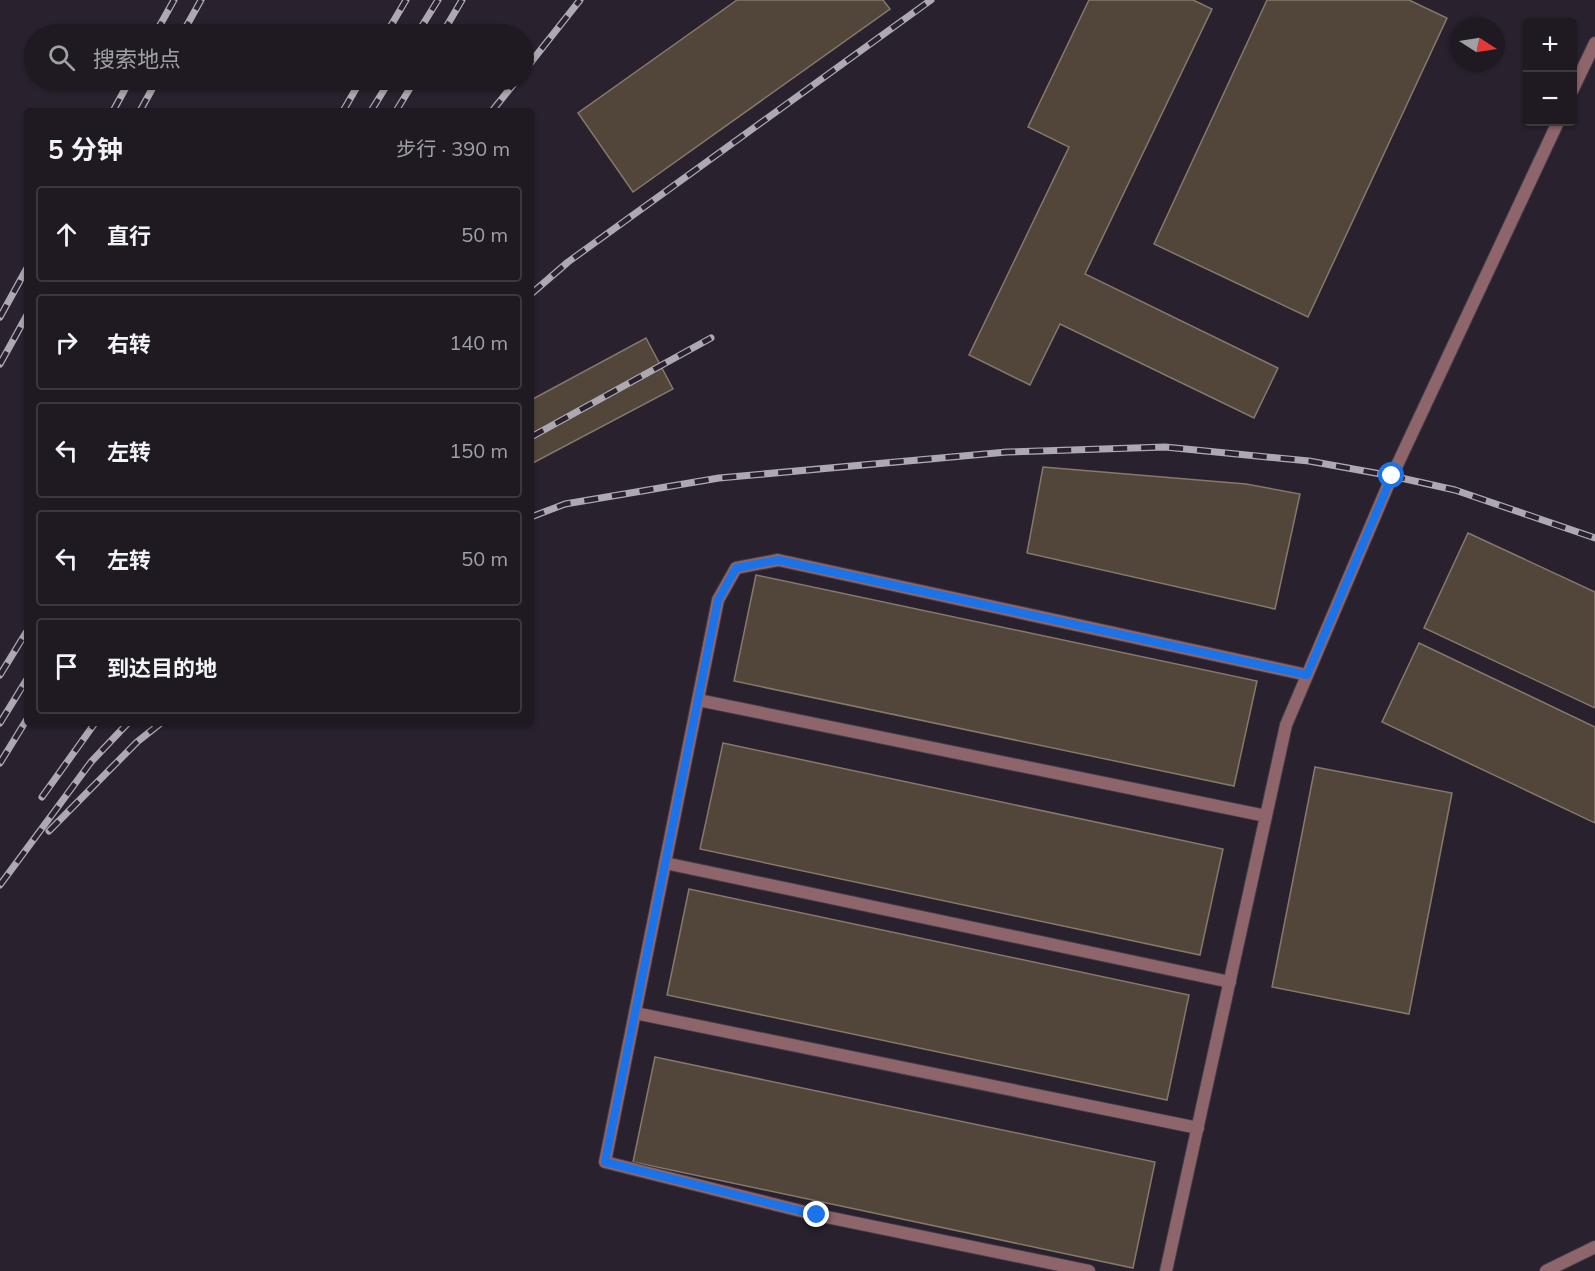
<!DOCTYPE html>
<html lang="zh">
<head>
<meta charset="utf-8">
<style>
  body { margin:0; font-family:Mulish,"Noto Sans SC",sans-serif; background:#27222a; color:#f1f3f6 }
  .controls { position:absolute; right:18px; top:18px; display:grid; overflow:hidden; border-radius:6px; box-shadow:0 2px 4px #0004 }
  .controls button { width:54px; height:54px; display:grid; place-items:center; padding:0; border:0; border-bottom:2px solid #3c3840; background:#1f1922; color:#f1f3f6; font:30px sans-serif }
  .compass { position:absolute; left:1451px; top:18px; width:54px; height:54px; border-radius:50%; background:#1f1922; box-shadow:0 2px 4px #0004; rotate:102deg }
  .stop { position:absolute; width:18px; height:18px; margin:-14px; border:4px solid #1a73e8; border-radius:50%; background:#fff }
  .stop.end { background:#1a73e8; border-color:#fff; box-shadow:0 2px 6px #0008 }
  .list { margin:0; padding:0; list-style:none }
  h2 { display:flex; justify-content:space-between; align-items:center; height:78px; margin:0; padding:0 24px; font-size:26px }
  h2 small { font-size:20px; font-weight:400; color:#a1a0a5 }
  .list li { display:grid; grid-template-columns:39px 1fr auto; gap:18px; align-items:center; box-sizing:border-box; height:96px; margin:0 12px 12px; padding:0 12px; border:2px solid #3c3840; border-radius:6px }
  .list b { display:block; font-size:22px; white-space:nowrap }
  .list em { font-size:20px; font-style:normal; color:#a1a0a5 }
  .icon { flex:none; width:33px; height:33px; fill:none; stroke:currentColor; stroke-width:2; stroke-linecap:round; stroke-linejoin:round }
  .map { position:relative; flex:none; width:1595px; height:1271px; overflow:hidden }
  .search { position:absolute; background:#1f1922; box-shadow:0 2px 4px #0004; left:24px; top:24px; width:510px; height:66px; display:flex; align-items:center; gap:15px; box-sizing:border-box; padding:0 21px; border-radius:33px; color:#a1a0a5; font-size:22px }
  .panel { position:absolute; background:#1f1922; box-shadow:0 2px 4px #0004; left:24px; top:108px; width:510px; height:618px; border-radius:6px }
  .map>svg:first-child { display:block }
</style>
</head>
<body>
<div class="map">
<svg width="1595" height="1271" viewBox="0 0 1595 1271">
  <rect width="100%" height="100%" fill="#29212d"/>
  <!-- building -->
  <g fill="#52463a" stroke="#86786b" stroke-width="1.5">
    <path d="M737 0H883L890 9 633 192 578 113Z"/>
    <path d="M1089 0H1193L1212 9 1085 274 1278 368 1254 418 1060 324 1030 385 969 355 1069 147 1028 127Z"/>
    <path d="M1267 0H1409L1447 18 1308 317 1154 244Z"/>
    <path d="M646 338 673 389 531 464V400Z"/>
    <path d="M1043 467 1246 484 1300 494 1275 609 1027 553Z"/>
    <path d="M1468 533 1595 592V708L1424 628Z"/>
    <path d="M756 575 1257 681 1234 786 734 681Z"/>
    <path d="M1419 643 1595 727V823L1382 722Z"/>
    <path d="M723 743 1223 849 1200 955 700 849Z"/>
    <path d="M1315 767 1452 793 1409 1014 1272 987Z"/>
    <path d="M689 889 1189 995 1167 1100 667 995Z"/>
    <path d="M655 1057 1155 1162 1133 1268 633 1162Z"/>
  </g>
  <g fill="none" stroke-linecap="round" stroke-linejoin="round">
    <defs>
      <g id="service">
        <path d="M1572 91 1595 43"/>
        <path d="M698 700 1266 816"/>
        <path d="M665 863 1230 982"/>
        <path d="M635 1013 1198 1128"/>
        <path d="M1089 1271 817 1215 605 1162 718 600 736 568 778 560 1307 675"/>
        <path d="M1166 1271 1286 725 1392 476 1558 122"/>
      </g>
      <path id="tertiary" d="M1546 1271 1595 1247"/>
    </defs>
    <!-- service casing -->
    <use href="#service" stroke="#443c48" stroke-width="14"/>
    <!-- tertiary casing -->
    <use href="#tertiary" stroke="#443c48" stroke-width="14"/>
    <!-- service -->
    <use href="#service" stroke="#8d656b" stroke-width="12"/>
    <!-- tertiary -->
    <use href="#tertiary" stroke="#8d656b" stroke-width="12"/>
    <defs>
      <g id="rail">
        <path d="M155 34 174 0"/>
        <path d="M182 34 201 0"/>
        <path d="M386 34 406 0"/>
        <path d="M417 34 438 0"/>
        <path d="M442 34 462 0"/>
        <path d="M524 71 580 0"/>
        <path d="M113 111 130 80"/>
        <path d="M140 111 157 80"/>
        <path d="M343 111 361 80"/>
        <path d="M371 111 390 80"/>
        <path d="M396 111 415 80"/>
        <path d="M492 111 517 80"/>
        <path d="M531 294 568 262 931 0"/>
        <path d="M0 317 27 268"/>
        <path d="M0 364 27 315"/>
        <path d="M531 437 711 338"/>
        <path d="M531 517 565 504 719 478 1007 452 1165 447 1309 461 1392 476 1455 490 1595 538"/>
        <path d="M0 675 27 631"/>
        <path d="M0 723 27 679"/>
        <path d="M0 763 27 719"/>
        <path d="M42 797 95 723"/>
        <path d="M49 831 137 742 161 723"/>
        <path d="M0 885 91 762 128 723"/>
      </g>
    </defs>
    <!-- rail casing -->
    <use href="#rail" stroke="#aea8b2" stroke-width="7"/>
    <!-- rail -->
    <use href="#rail" stroke="#29212d" stroke-width="4.5" stroke-dasharray="14" stroke-linecap="butt"/>
  </g>
  <g fill="none" stroke-linecap="round" stroke-linejoin="round">
    <!-- route -->
    <path stroke="#1a73e8" stroke-width="8" d="M817 1215 605 1162 718 600 736 568 778 560 1307 675 1392 476"/>
  </g>
</svg>
<div class="controls">
<button>+</button>
<button>−</button>
</div>
<svg class="compass" viewBox="-18 -18 36 36"><path d="M0-13l5 13h-10z" fill="#e53935"/><path d="M0 13l5-13h-10z" fill="#a1a0a5"/></svg>
<div class="stop" style="left:1392px;top:476px"></div>
<div class="stop end" style="left:817px;top:1215px"></div>
<div class="search"><svg class="icon" aria-label="search" viewBox="0 0 24 24"><circle cx="10" cy="10" r="6"/><path d="M15 15l6 6"/></svg>搜索地点</div>
<section class="panel">
<h2>5 分钟<small>步行 · 390 m</small></h2>
<ul class="list">
<li><svg class="icon" aria-label="ahead" viewBox="0 0 24 24"><path d="M12 20V5M6 11l6-6 6 6"/></svg><div><b>直行</b></div><em>50 m</em></li>
<li><svg class="icon" aria-label="right" viewBox="0 0 24 24"><path d="M7 20v-9h11M14 6l5 5-5 5"/></svg><div><b>右转</b></div><em>140 m</em></li>
<li><svg class="icon" aria-label="left" viewBox="0 0 24 24"><path d="M17 20v-9H6M10 6l-5 5 5 5"/></svg><div><b>左转</b></div><em>150 m</em></li>
<li><svg class="icon" aria-label="left" viewBox="0 0 24 24"><path d="M17 20v-9H6M10 6l-5 5 5 5"/></svg><div><b>左转</b></div><em>50 m</em></li>
<li><svg class="icon" aria-label="arrive" viewBox="0 0 24 24"><path d="M6 21V4h12l-3 4 3 4H6"/></svg><div><b>到达目的地</b></div></li>
</ul>
</section>
</div>
</body>
</html>
